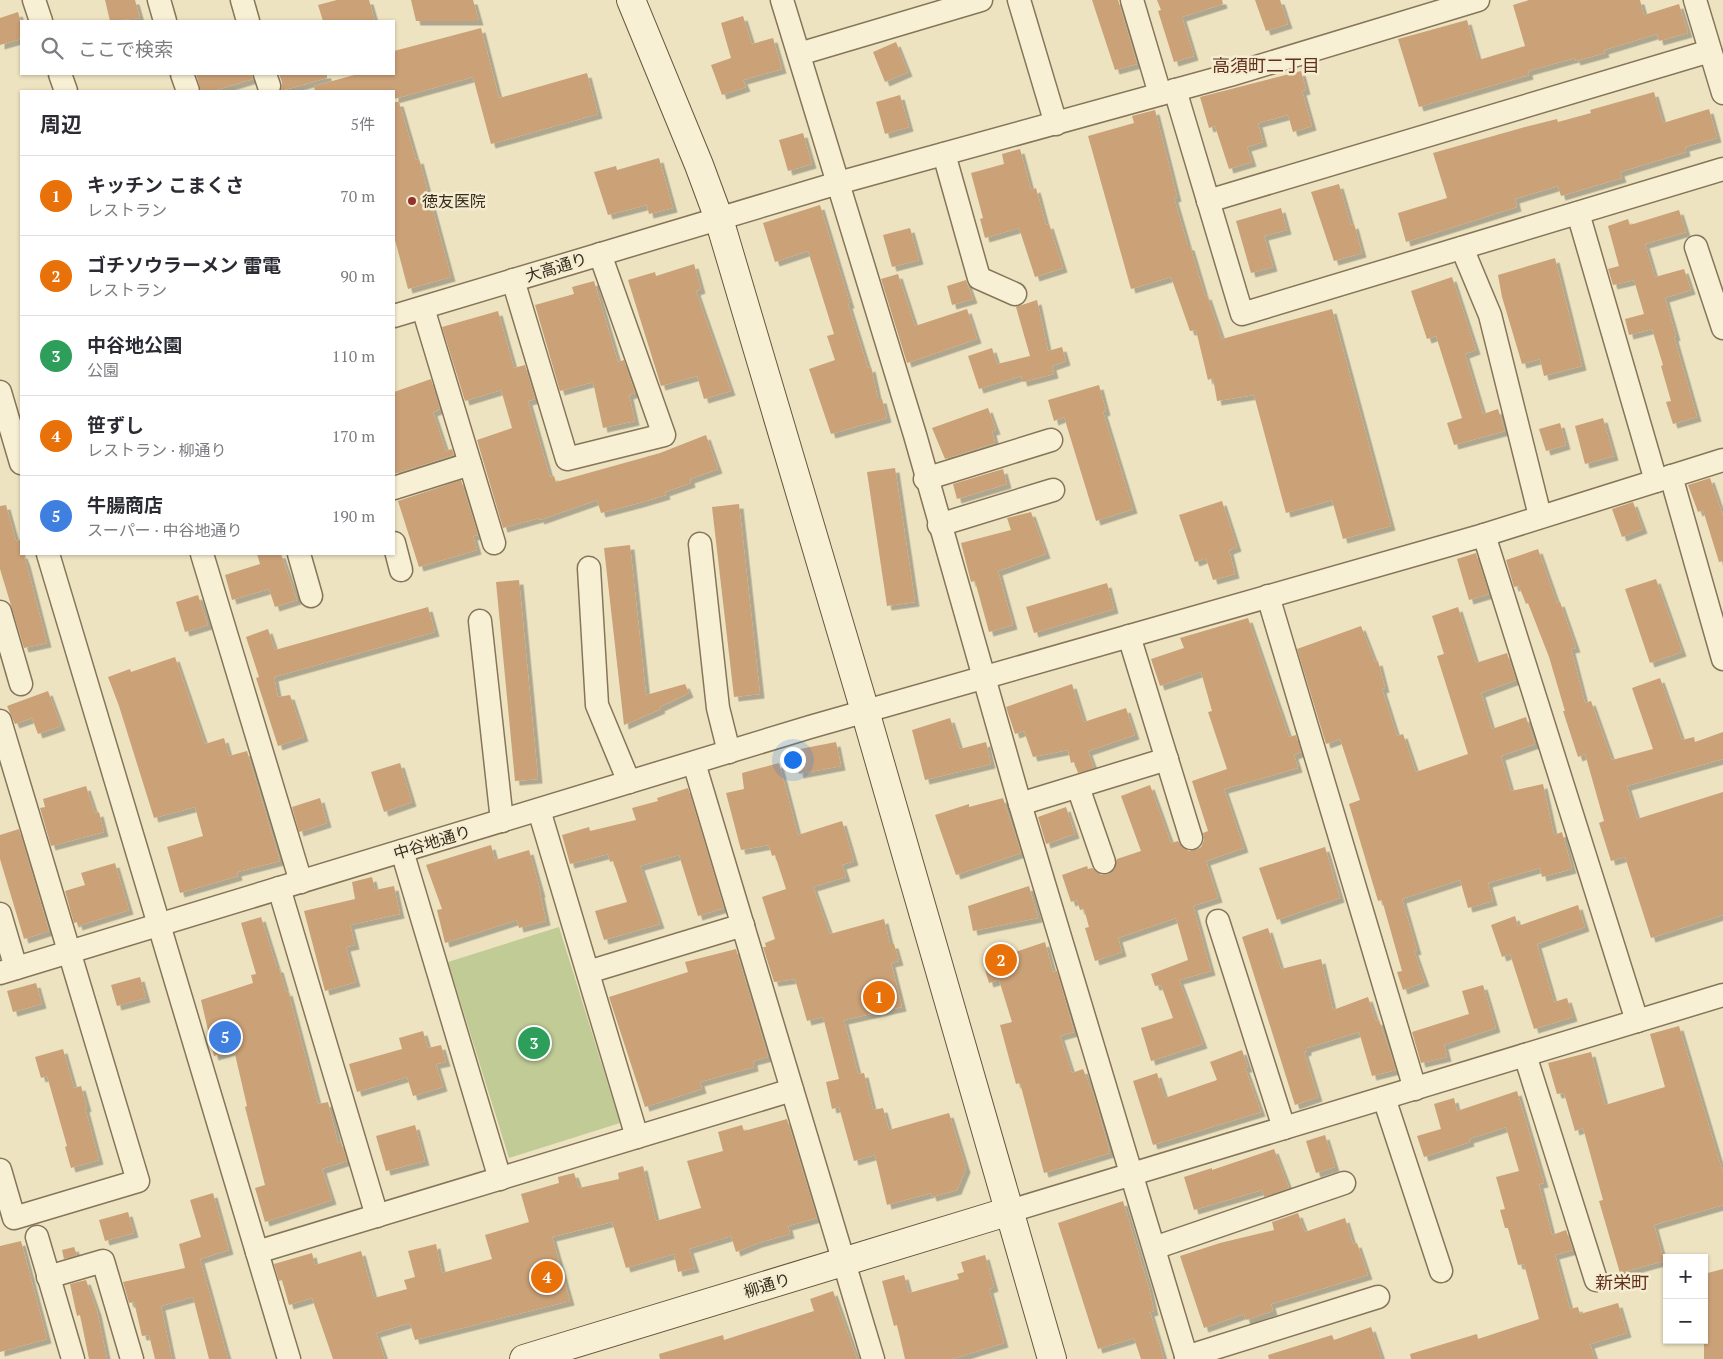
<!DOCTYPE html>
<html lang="ja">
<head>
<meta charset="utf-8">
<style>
  body { margin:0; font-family:"PT Serif","Noto Sans JP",serif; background:#f2f2f3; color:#2b2b33 }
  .controls { position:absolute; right:15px; bottom:15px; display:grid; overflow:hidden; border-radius:0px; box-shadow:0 1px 4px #0004 }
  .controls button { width:45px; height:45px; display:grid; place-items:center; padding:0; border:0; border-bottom:1px solid #e1e1e2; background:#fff; color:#2b2b33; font:25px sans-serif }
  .you { position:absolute; left:792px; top:759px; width:18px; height:18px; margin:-12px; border:4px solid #fff; border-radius:50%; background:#1a73e8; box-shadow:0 0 0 8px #1a73e833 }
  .badge { display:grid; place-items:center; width:32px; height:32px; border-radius:50%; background:#94312a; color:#fff; font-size:16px; font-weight:700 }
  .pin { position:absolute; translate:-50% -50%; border:2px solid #fff; box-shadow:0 1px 5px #0006 }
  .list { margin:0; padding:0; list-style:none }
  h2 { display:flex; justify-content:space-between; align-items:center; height:65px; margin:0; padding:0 20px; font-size:21px }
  h2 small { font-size:16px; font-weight:400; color:#7c7c81 }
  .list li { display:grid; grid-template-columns:32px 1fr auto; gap:15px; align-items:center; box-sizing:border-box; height:80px; padding:0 20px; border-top:1px solid #e1e1e2 }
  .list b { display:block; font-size:19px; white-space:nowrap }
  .list p { margin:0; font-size:16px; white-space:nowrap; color:#7c7c81 }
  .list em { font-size:16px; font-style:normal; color:#7c7c81 }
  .icon { flex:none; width:28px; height:28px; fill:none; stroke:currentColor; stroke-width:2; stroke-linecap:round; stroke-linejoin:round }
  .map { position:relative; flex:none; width:1723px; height:1359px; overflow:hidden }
  .search { position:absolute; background:#fff; box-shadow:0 1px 4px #0004; left:20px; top:20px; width:375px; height:55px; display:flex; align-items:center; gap:12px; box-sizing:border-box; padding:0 18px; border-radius:0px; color:#7c7c81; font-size:19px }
  .panel { position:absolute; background:#fff; box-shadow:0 1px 4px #0004; left:20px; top:90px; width:375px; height:465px; border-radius:0px }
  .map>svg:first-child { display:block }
</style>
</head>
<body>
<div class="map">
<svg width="1723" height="1359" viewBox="0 0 1723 1359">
  <defs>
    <filter id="shadow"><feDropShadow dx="4.5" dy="4.5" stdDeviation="0" flood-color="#0004"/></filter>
  </defs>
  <rect width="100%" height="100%" fill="#ede3c1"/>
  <!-- green -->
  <path fill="#c0cb95" d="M559 927 620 1123 509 1158 448 962Z"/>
  <!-- building -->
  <g fill="#cba177" filter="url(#shadow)">
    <path d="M105 0H135L140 18 110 21Z"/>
    <path d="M337 0H369L375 21H323L318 5Z"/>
    <path d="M411 0H473L479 21H416Z"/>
    <path d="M1092 0H1118L1137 64 1115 70Z"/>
    <path d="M1157 0H1222L1223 4 1182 17 1194 56 1174 62 1158 11 1161 10Z"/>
    <path d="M1255 0H1280L1288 24 1266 31Z"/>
    <path d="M1529 0H1640L1644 15 1679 4 1688 33 1659 41 1657 34 1604 50 1605 53 1576 61 1575 58 1528 71 1529 75 1419 107 1398 39 1467 20 1478 59H1482L1525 46 1513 5Z"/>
    <path d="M18 12 21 22V39L0 45V18Z"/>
    <path d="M743 16 752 44 773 38 782 69 743 80 746 87 722 95 711 65 731 58 721 23Z"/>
    <path d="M481 28 499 98 587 73 598 114 491 144 473 77 394 99V91H315L314 86 358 74H394V51Z"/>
    <path d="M896 42 908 72 885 82 873 52Z"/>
    <path d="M1301 71 1306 90 1302 91 1312 126 1293 132 1288 115 1258 123 1263 142 1247 147 1252 162 1229 169 1215 126 1209 128 1200 97Z"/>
    <path d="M196 74H252L253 79 213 91H201Z"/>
    <path d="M279 74H327V78L281 91 282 82Z"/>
    <path d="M1654 92 1663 123 1709 109 1717 138 1685 147 1686 152 1620 172 1622 178 1561 196 1558 186 1515 199 1517 207 1406 242 1398 213 1447 198 1433 153 1525 127 1557 119 1558 122 1591 113 1590 110Z"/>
    <path d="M900 95 909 127 885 134 876 102Z"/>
    <path d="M394 102H399L416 160 419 159 451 277 408 289 394 236Z"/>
    <path d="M1155 110 1177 197 1174 198 1188 246H1190L1205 296 1207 295 1222 339 1332 309 1391 526 1343 539 1332 500 1286 513 1254 395 1217 401 1213 378 1208 380 1196 330 1190 331 1171 277 1131 289 1088 136 1134 123 1132 116Z"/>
    <path d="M803 133 812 164 788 171 779 140Z"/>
    <path d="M1020 149 1031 190 1036 188 1046 225 1049 224 1063 268 1035 277 1019 228 985 238 980 219 983 218 971 173 1004 164 1002 154Z"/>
    <path d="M659 158 673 208 649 214 647 205 608 215 594 172 616 166 617 170Z"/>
    <path d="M1339 184 1351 225 1354 224 1362 253 1334 261 1311 192Z"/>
    <path d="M820 205 850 304H848L868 368 871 367 878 399H882L887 418 831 434 809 369 835 360 827 336 834 334 808 251 775 262 763 223Z"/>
    <path d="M1281 208 1287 230 1264 236 1273 267 1251 273 1236 221Z"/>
    <path d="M1679 210 1686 232 1645 244 1655 277 1684 269 1691 290 1665 298 1676 336 1674 337 1697 417 1673 424 1666 402 1671 401 1661 366 1663 365 1652 329 1629 335 1625 319 1644 314 1634 280 1613 285 1608 269 1619 266 1608 226 1628 219 1630 225Z"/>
    <path d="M910 228 919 260 892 267 883 235Z"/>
    <path d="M1555 258 1582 366 1544 376 1540 359 1522 364 1502 297 1498 275Z"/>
    <path d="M694 264 701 289 696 291 731 391 704 399 697 376 661 386 628 280 655 272 656 276Z"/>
    <path d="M898 274 915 326 967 309 977 339 907 363 881 279Z"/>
    <path d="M1452 277 1476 350 1465 354 1483 414 1498 409 1505 431 1454 445 1447 423 1462 418 1436 336 1427 339 1411 291Z"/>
    <path d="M966 280 973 299 952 305 947 286Z"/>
    <path d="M594 281 618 362 624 360 635 393 629 395 635 421 603 428 593 382 560 391 535 305 574 294 572 287Z"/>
    <path d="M1037 300 1048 351 1062 347 1066 361 1052 366 1054 374 1023 382 1021 376 979 389 968 356 992 348 997 364 1030 356 1016 307Z"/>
    <path d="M498 311 514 368 525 365 535 399 528 401 550 477 554 476 556 482 660 453 706 435 718 469 690 479 691 483 665 492 666 495 639 503 601 513 597 500 540 520 539 518 503 528 477 440 512 428 501 390 465 401 442 327Z"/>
    <path d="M431 379 440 409 433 412 446 451 452 449 454 455 394 474V392Z"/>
    <path d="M1099 385 1106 411 1103 412 1133 509 1096 521 1064 417 1054 421 1048 400Z"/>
    <path d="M988 408 996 430 992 431 995 443 945 459 932 428Z"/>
    <path d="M1603 418 1614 456 1585 464 1575 426Z"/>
    <path d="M1560 423 1566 445 1546 451 1539 429Z"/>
    <path d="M895 468 915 602 887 606 867 472Z"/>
    <path d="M1003 469 1007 484 957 499 953 484Z"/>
    <path d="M1710 478 1723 516V561L1719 562 1703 510 1698 512 1688 485Z"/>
    <path d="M461 480 478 535 473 536 477 550 419 567 398 501Z"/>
    <path d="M1222 501 1237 547 1229 550 1235 574 1213 580 1206 558 1195 562 1179 515Z"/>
    <path d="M1633 502 1643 529 1622 537 1612 509Z"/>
    <path d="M739 504 760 694 734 697 712 507Z"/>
    <path d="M6 505 16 541 20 540 21 554H23L26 562 47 643 24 648 0 569V506Z"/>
    <path d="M1031 512 1046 554 998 571 1013 625 989 632 975 581 971 582 961 543 1011 530 1007 518Z"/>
    <path d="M630 545 646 695 685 684 689 693 660 707 661 709 624 725 604 548Z"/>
    <path d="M1538 549 1557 603 1560 602 1576 648 1571 649 1585 703 1591 701 1612 760 1653 749 1632 688 1660 678 1682 740 1694 737 1695 742 1723 732V759L1627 786 1637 819 1723 792V915L1651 938 1625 857 1611 861 1599 823 1604 821 1585 754 1578 757 1563 711H1565L1549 657 1528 603 1526 604 1519 586 1514 587 1506 560Z"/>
    <path d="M1476 553 1489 594 1469 600 1457 559Z"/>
    <path d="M257 554H281L297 600 275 607 269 589 232 600 225 575 260 564Z"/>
    <path d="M1656 579 1682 652 1650 663 1625 589Z"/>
    <path d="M519 580 538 779 515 781 496 582Z"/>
    <path d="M1107 583 1114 609 1034 633 1026 607Z"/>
    <path d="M198 595 208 625 185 632 176 602Z"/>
    <path d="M428 607 435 632 274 677 278 697 290 695 304 737 278 746 256 678 259 677 246 637 268 629 275 650Z"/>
    <path d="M1458 607 1476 663 1507 653 1516 680 1481 693 1492 729 1526 717 1535 744 1501 756 1511 791 1543 784 1554 835 1562 832 1572 869 1542 877 1540 868 1488 883 1493 901 1468 908 1460 880 1402 899 1417 950 1414 951 1425 982 1403 990 1397 972 1402 971 1382 900 1378 901 1349 804 1360 800 1340 739 1326 744 1297 649 1361 626 1375 662 1378 661 1385 688 1382 689 1397 736 1403 734 1416 772 1468 754 1437 656 1444 654 1432 616Z"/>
    <path d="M1248 618 1289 737 1296 735 1301 752 1294 755 1298 768 1224 789 1244 848 1206 861 1218 898 1193 906 1211 971 1179 980 1203 1044 1151 1061 1141 1028 1173 1018 1161 985 1155 986 1151 974 1188 960 1176 918 1118 938 1122 952 1095 961 1085 928 1089 927 1084 909 1080 910 1077 900 1071 902 1062 875 1087 866 1088 869 1092 868 1101 875 1108 874 1114 870 1117 859 1141 851 1121 796 1150 785 1171 843 1178 841 1182 847 1189 851 1195 850 1201 847 1204 840 1203 833 1208 831 1192 781 1227 769 1208 712 1212 711 1201 672 1160 686 1151 659 1184 648 1180 638Z"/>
    <path d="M175 657 205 744 224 738 229 756 247 751 280 861 237 872 238 876 180 893 167 847 203 836 195 807 154 818 119 706 108 677 130 669 131 672Z"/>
    <path d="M1072 684 1084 722 1126 708 1135 735 1088 751 1094 768 1078 773 1074 762 1071 763 1068 750 1033 757 1024 731 1015 734 1006 707Z"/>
    <path d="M48 691 61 726 38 734 32 718 15 724 7 706Z"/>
    <path d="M950 718 960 749 986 742 991 764 925 780 912 730Z"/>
    <path d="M836 742 841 766 799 774 795 750Z"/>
    <path d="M400 763 412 802 384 812 371 772Z"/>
    <path d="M779 763 798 835 842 821 854 861 842 865 846 877 813 887 830 934 884 919 890 944H894L899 961 891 963 902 1007 844 1020 858 1074 864 1073 873 1110 883 1108 889 1130 949 1113 966 1168 957 1190 932 1197 931 1193 887 1205 875 1155 854 1161 839 1107 832 1109 826 1082 839 1079 823 1017 807 1021 795 979 774 982 763 947H766L765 943 775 939 762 897 786 889 775 855 772 856 769 845 741 850 726 793 744 789 742 773Z"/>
    <path d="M86 786 95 813 99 812 104 832 51 846 40 808 45 807 43 799Z"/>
    <path d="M688 788 724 908 698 916 679 855 640 866 660 924 604 940 595 911 627 902 613 861 610 862 608 854 570 864 562 835 589 827 590 831 636 820 632 808 658 801 657 798Z"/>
    <path d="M320 798 327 823 299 832 292 807Z"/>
    <path d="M1003 798 1021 853 956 875 935 815 969 804V807Z"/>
    <path d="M1066 807 1075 834 1046 844 1038 817Z"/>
    <path d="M19 829 49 931 24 939 0 859V835Z"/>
    <path d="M491 845 495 860 529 850 541 893H540L546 921 519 928 517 920 445 943 437 910 442 909 426 865Z"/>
    <path d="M1325 847 1340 898 1277 920 1259 868Z"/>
    <path d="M115 863 129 910 78 926 77 922 74 923 65 891 85 885 81 873Z"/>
    <path d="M372 877 375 890 394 886 400 914 350 925 355 945 346 947 356 982 325 991 304 911 355 899 352 882Z"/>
    <path d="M1029 886 1038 918 973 931 968 906Z"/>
    <path d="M1578 905 1585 927 1537 944 1554 1002 1567 998 1573 1017 1534 1029 1510 954 1502 957 1491 925 1515 916 1518 926Z"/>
    <path d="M261 917 277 968H279L286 992 288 991 318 1104 328 1102 338 1143 341 1142 347 1161 322 1169 332 1200 265 1222 255 1188 265 1185 245 1107 247 1106 234 1050 214 1056 201 1000 253 983 251 975 256 974 241 923Z"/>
    <path d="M1268 928 1281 969 1321 959 1333 1010 1368 997 1376 1021 1379 1020 1396 1070 1372 1076 1359 1032 1307 1048V1051L1304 1052 1318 1097 1295 1105 1242 937Z"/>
    <path d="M1045 942 1053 972 1057 971 1074 1032 1060 1036 1072 1073 1083 1069 1094 1096 1110 1153 1044 1173 1020 1083 1016 1084 1000 1025 1012 1022 999 980 989 983 983 963Z"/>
    <path d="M736 949 768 1057 753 1061 754 1067 700 1082 702 1089 645 1107 609 997 688 972 685 962Z"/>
    <path d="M140 977 146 998 117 1006 111 985Z"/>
    <path d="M36 983 42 1004 13 1012 7 991Z"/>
    <path d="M1483 985 1496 1028 1444 1045 1447 1057 1421 1063 1412 1032 1469 1014 1462 991Z"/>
    <path d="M1679 1026 1723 1173V1205L1654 1225 1664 1261 1620 1273 1599 1201 1603 1200 1583 1128 1575 1131 1564 1093 1557 1094 1548 1063 1591 1052 1605 1105 1665 1087 1650 1034Z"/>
    <path d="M423 1031 428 1048 441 1045 446 1062 436 1064 443 1087 413 1096 407 1077 357 1092 349 1064 402 1049 399 1038Z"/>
    <path d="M63 1049 74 1088 81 1086 87 1107 85 1108 99 1160 71 1168 65 1147 67 1146 47 1076 41 1078 35 1057Z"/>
    <path d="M1242 1050 1248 1068H1245L1261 1112 1153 1145 1133 1081 1157 1073 1165 1098 1217 1080 1210 1062Z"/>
    <path d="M1517 1091 1544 1183 1539 1184 1552 1235 1566 1230 1573 1250 1555 1255 1570 1309 1578 1307 1580 1314 1618 1303 1627 1333 1590 1344 1595 1359H1411L1410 1354 1477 1334 1478 1339 1539 1319 1524 1264 1518 1265 1508 1228H1505L1500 1210 1505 1209 1496 1177 1519 1171 1506 1127 1469 1139 1470 1142 1424 1157 1417 1136 1441 1129 1434 1104 1454 1098 1457 1111Z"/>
    <path d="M787 1119 817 1218 788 1226 790 1234 758 1243 736 1252 731 1236 689 1249 695 1268 678 1272 674 1254 626 1268 612 1222 552 1237 570 1301 415 1340 410 1323 376 1333 385 1359H333L312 1298 289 1305 282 1280 279 1281 274 1264 312 1253 315 1265 361 1251 374 1298 407 1289 404 1280 415 1277 408 1251 436 1244 442 1273 492 1259 485 1235 529 1222 521 1194 559 1183 558 1177 574 1173 579 1188 619 1179 618 1173 643 1166 656 1221 701 1208 687 1161 723 1151 718 1132 742 1125 744 1131Z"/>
    <path d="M415 1125 425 1161 386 1171 376 1136Z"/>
    <path d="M1325 1135 1335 1167 1316 1173 1306 1141Z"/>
    <path d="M1274 1149 1289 1188 1264 1197 1262 1190 1194 1210 1184 1177 1212 1168V1170Z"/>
    <path d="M213 1193 229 1250 200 1259 228 1359H209L193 1297 161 1306 172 1359H155L149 1335 142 1336 134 1302 129 1303 123 1282 185 1268 179 1244 201 1237 190 1200Z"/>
    <path d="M1123 1201 1149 1288 1154 1311 1150 1312 1164 1359H1141L1134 1338 1098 1349 1058 1223Z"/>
    <path d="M128 1212 134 1233 105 1241 99 1220Z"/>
    <path d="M1298 1213 1305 1232 1345 1218 1353 1244 1357 1243 1368 1275 1271 1304 1273 1311 1246 1320 1244 1314 1204 1328 1180 1256 1220 1243 1274 1230 1272 1222Z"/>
    <path d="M21 1241 47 1339 0 1352V1246Z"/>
    <path d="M74 1247 77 1255 64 1259 62 1250Z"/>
    <path d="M985 1255 994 1287 989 1289 1004 1343 952 1359H905L897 1325 894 1326 882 1281 904 1275 909 1293 959 1279 957 1274 964 1272 961 1262Z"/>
    <path d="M1723 1269V1359H1704V1274Z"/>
    <path d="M86 1280 97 1311 107 1359H89L80 1315 77 1316 70 1284Z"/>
    <path d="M833 1291 857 1359H660L659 1354 723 1335 724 1340 814 1311 810 1299Z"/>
    <path d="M1371 1327 1382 1359H1269L1268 1355 1332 1335 1334 1340Z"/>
  </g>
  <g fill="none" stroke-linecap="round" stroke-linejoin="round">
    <defs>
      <g id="street">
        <path d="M34 0 41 21"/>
        <path d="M159 0 165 21"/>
        <path d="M242 0 248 21"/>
        <path d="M782 0 915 435 1020 804 1187 1359"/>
        <path d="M1019 0 1056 124"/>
        <path d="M1132 0 1160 94"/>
        <path d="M1695 0 1723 93"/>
        <path d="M799 54 981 0"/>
        <path d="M60 74 66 91"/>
        <path d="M182 74 188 91"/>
        <path d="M265 74 269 86"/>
        <path d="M1175 90 1242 314 1723 169"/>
        <path d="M944 154 979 278 1015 294"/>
        <path d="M1208 201 1710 51"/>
        <path d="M1578 213 1656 481"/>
        <path d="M1696 247 1723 328"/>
        <path d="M1462 248 1490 315 1540 516"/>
        <path d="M513 280 567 459 664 435 600 254"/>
        <path d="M423 308 494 543"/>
        <path d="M394 316 838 183 1230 75 1478 0"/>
        <path d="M0 392 21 463"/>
        <path d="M1671 476 1723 659"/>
        <path d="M925 479 1051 440"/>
        <path d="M394 488 470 464"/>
        <path d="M939 525 1053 490"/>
        <path d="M1484 535 1637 1021"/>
        <path d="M394 543 401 570"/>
        <path d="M700 544 718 708 729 752"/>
        <path d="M48 554 289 1359"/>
        <path d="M202 554 301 882"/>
        <path d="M299 554 311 596"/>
        <path d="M589 568 597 705 629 782"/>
        <path d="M1268 596 1415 1089"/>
        <path d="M0 612 21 684"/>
        <path d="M480 621 502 821"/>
        <path d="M1129 636 1191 838"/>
        <path d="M0 721 138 1181 14 1218 0 1170"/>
        <path d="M694 763 873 1359"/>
        <path d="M1078 787 1104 862"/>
        <path d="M1020 804 1167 759"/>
        <path d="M539 810 637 1137"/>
        <path d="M402 851 500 1179"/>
        <path d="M279 888 377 1216"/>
        <path d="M0 914 16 968"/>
        <path d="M1218 921 1284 1128"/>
        <path d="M588 972 743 925"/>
        <path d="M0 973 810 727 1484 535 1723 460"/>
        <path d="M1525 1055 1596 1280"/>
        <path d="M1384 1098 1441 1271"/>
        <path d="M1010 1211 1723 995"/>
        <path d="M37 1237 73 1359"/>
        <path d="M1154 1248 1344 1183"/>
        <path d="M257 1252 792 1090"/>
        <path d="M48 1277 103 1261 132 1359"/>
        <path d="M1186 1357 1378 1297"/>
      </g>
      <g id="secondary">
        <path d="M631 0 699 165 719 219 865 711 1052 1359"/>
        <path d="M524 1359 1010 1211"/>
      </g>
    </defs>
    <!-- street casing -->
    <use href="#street" stroke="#867559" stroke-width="25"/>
    <!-- secondary casing -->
    <use href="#secondary" stroke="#68563c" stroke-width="30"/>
    <!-- street -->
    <use href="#street" stroke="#f8f0d4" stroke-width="22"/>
    <!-- secondary -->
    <use href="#secondary" stroke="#f8f0d4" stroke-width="28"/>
  </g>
  <!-- markers -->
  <circle fill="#94312a" stroke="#f5edd1" stroke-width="2" cx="412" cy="201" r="5"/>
  <g text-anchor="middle" stroke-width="5" stroke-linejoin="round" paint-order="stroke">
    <!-- poi labels -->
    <g font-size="16" fill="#362b1d" stroke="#f5edd1" text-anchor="start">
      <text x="422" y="207">徳友医院</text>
    </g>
    <!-- street labels -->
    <g font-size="16" fill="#362b1d" stroke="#f5edd1">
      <text transform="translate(556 267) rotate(-17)" y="6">大高通り</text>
      <text transform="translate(432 842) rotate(-17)" y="6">中谷地通り</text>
      <text transform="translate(767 1285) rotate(-17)" y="6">柳通り</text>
    </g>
    <!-- neighbourhood labels -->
    <g font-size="18" fill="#62311d" stroke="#f5edd1">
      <text x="1266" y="72">高須町二丁目</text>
      <text x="1622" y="1289">新栄町</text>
    </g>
  </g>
</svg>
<div class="controls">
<button>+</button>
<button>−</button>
</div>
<div class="you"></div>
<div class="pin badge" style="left:879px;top:997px;background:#e8710a">1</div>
<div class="pin badge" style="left:1001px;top:960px;background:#e8710a">2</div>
<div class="pin badge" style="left:534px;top:1043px;background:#2e9e5b">3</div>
<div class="pin badge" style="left:547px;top:1277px;background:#e8710a">4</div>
<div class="pin badge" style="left:225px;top:1037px;background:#3f7fe0">5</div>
<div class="search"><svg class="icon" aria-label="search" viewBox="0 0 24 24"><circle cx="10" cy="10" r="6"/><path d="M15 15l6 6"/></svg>ここで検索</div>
<section class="panel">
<h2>周辺<small>5件</small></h2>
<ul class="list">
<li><span class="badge" style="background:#e8710a">1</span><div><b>キッチン こまくさ</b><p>レストラン</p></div><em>70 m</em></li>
<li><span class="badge" style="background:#e8710a">2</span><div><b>ゴチソウラーメン 雷電</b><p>レストラン</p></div><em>90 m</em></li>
<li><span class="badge" style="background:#2e9e5b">3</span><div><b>中谷地公園</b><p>公園</p></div><em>110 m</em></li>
<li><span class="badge" style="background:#e8710a">4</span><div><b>笹ずし</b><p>レストラン · 柳通り</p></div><em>170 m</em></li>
<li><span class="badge" style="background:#3f7fe0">5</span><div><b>牛腸商店</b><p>スーパー · 中谷地通り</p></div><em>190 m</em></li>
</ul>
</section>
</div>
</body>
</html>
